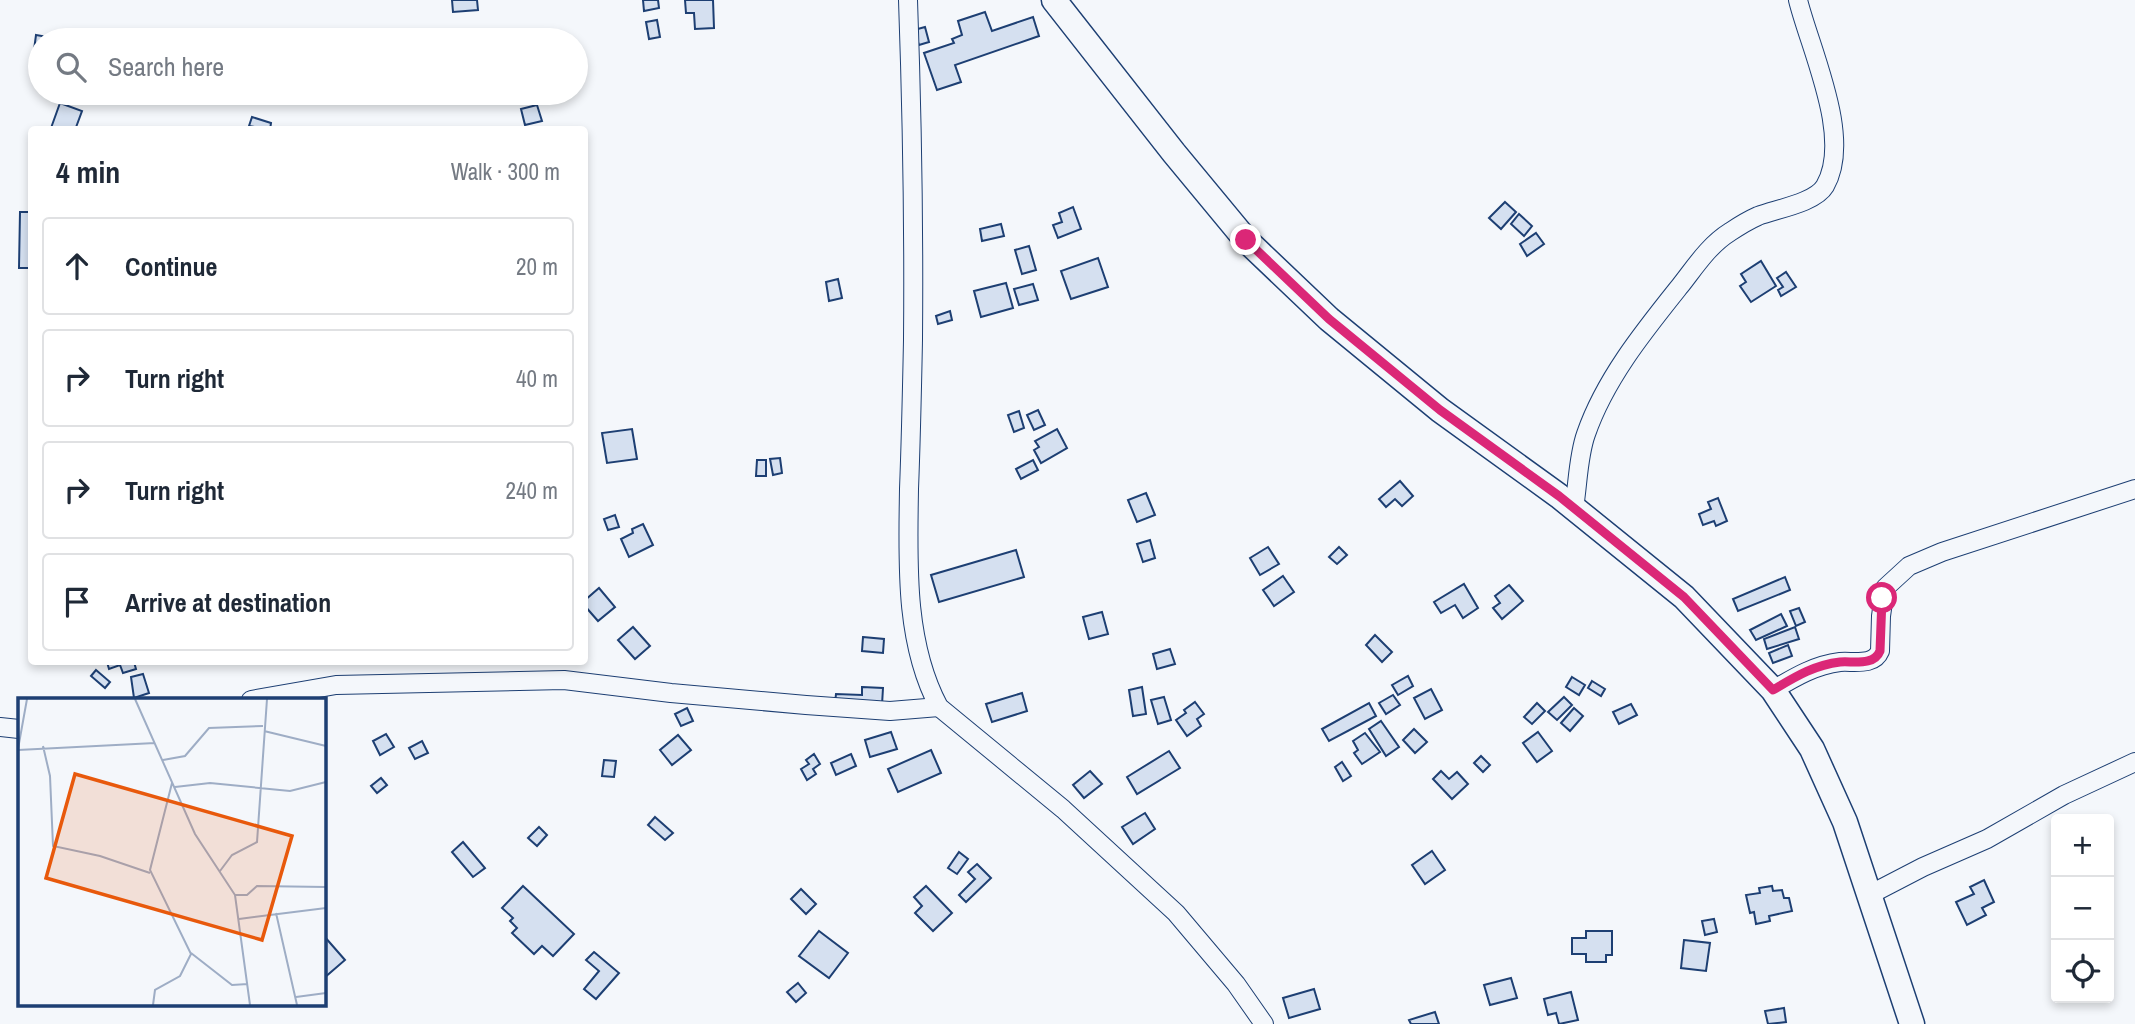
<!DOCTYPE html>
<html lang="en">
<head>
<meta charset="utf-8">
<style>
  body { margin:0; font-family:"Archivo Narrow",sans-serif; background:#f2f2f3; color:#1f2937 }
  .controls { position:absolute; right:21px; bottom:21px; display:grid; overflow:hidden; border-radius:7px; box-shadow:0 4px 10px #0003 }
  .controls button { width:63px; height:63px; display:grid; place-items:center; padding:0; border:0; border-bottom:2px solid #e0e1e3; background:#fff; color:#1f2937; font:35px sans-serif }
  .stop { position:absolute; width:21px; height:21px; margin:-16px; border:5px solid #db2777; border-radius:50%; background:#fff }
  .stop.end { background:#db2777; border-color:#fff; box-shadow:0 2px 7px #0008 }
  .list { margin:0; padding:0; list-style:none }
  h2 { display:flex; justify-content:space-between; align-items:center; height:91px; margin:0; padding:0 28px; font-size:30px }
  h2 small { font-size:23px; font-weight:400; color:#747a83 }
  .list li { display:grid; grid-template-columns:46px 1fr auto; gap:21px; align-items:center; box-sizing:border-box; height:98px; margin:0 14px 14px; padding:0 14px; border:2px solid #e0e1e3; border-radius:7px }
  .list b { display:block; font-size:26px; white-space:nowrap }
  .list em { font-size:23px; font-style:normal; color:#747a83 }
  .icon { flex:none; width:38px; height:38px; fill:none; stroke:currentColor; stroke-width:2; stroke-linecap:round; stroke-linejoin:round }
  .map { position:relative; flex:none; width:2135px; height:1024px; overflow:hidden }
  .search { position:absolute; background:#fff; box-shadow:0 4px 10px #0003; left:28px; top:28px; width:560px; height:77px; display:flex; align-items:center; gap:18px; box-sizing:border-box; padding:0 24px; border-radius:38px; color:#747a83; font-size:26px }
  .panel { position:absolute; background:#fff; box-shadow:0 4px 10px #0003; left:28px; top:126px; width:560px; height:539px; border-radius:7px }
  .map>svg:first-child { display:block }
</style>
</head>
<body>
<div class="map">
<svg width="2135" height="1024" viewBox="0 0 2135 1024">
  <rect width="100%" height="100%" fill="#f4f7fb"/>
  <!-- building -->
  <g fill="#d5e0f0" stroke="#1d3f73" stroke-width="2">
    <path d="M452 0H477L478 10 453 12Z"/>
    <path d="M643 0H658L659 8 644 11Z"/>
    <path d="M685 0H713L714 28 695 29 694 13H686Z"/>
    <path d="M985 12 992 31 1033 17 1039 36 955 65 961 82 937 90 924 53 954 43 952 39 962 35 958 21Z"/>
    <path d="M657 20 660 37 649 39 646 22Z"/>
    <path d="M925 27 929 42 919 45 914 30Z"/>
    <path d="M36 35 54 38V40H40V51L34 50Z"/>
    <path d="M60 103 82 111 75 130 51 128Z"/>
    <path d="M537 105 542 121 525 125 521 109Z"/>
    <path d="M252 117 271 123 270 130 249 126Z"/>
    <path d="M1505 202 1516 212 1501 229 1489 218Z"/>
    <path d="M1073 207 1081 229 1058 238 1053 225 1062 222 1059 213Z"/>
    <path d="M20 212H32V268H19Z"/>
    <path d="M1519 214 1532 226 1524 236 1511 224Z"/>
    <path d="M1001 224 1004 236 982 241 980 229Z"/>
    <path d="M1536 233 1544 244 1527 256 1520 244Z"/>
    <path d="M1029 246 1036 270 1022 274 1015 250Z"/>
    <path d="M1098 258 1108 287 1071 299 1061 271Z"/>
    <path d="M1761 261 1776 286 1751 302 1740 286 1746 282 1741 274Z"/>
    <path d="M1786 272 1796 287 1781 296 1778 290 1783 287 1777 278Z"/>
    <path d="M838 279 842 298 829 301 826 282Z"/>
    <path d="M1006 283 1013 308 981 317 974 291Z"/>
    <path d="M1033 284 1038 300 1019 305 1014 289Z"/>
    <path d="M950 311 952 320 938 324 936 316Z"/>
    <path d="M1038 410 1045 425 1034 430 1027 415Z"/>
    <path d="M1019 411 1024 428 1014 432 1008 415Z"/>
    <path d="M632 429 637 459 607 463 602 433Z"/>
    <path d="M1057 429 1067 448 1041 463 1034 450 1039 447 1035 441Z"/>
    <path d="M780 458 782 473 773 475 770 459Z"/>
    <path d="M757 460H766V476H756Z"/>
    <path d="M1033 460 1038 470 1021 479 1016 469Z"/>
    <path d="M1400 481 1413 496 1402 506 1395 499 1386 507 1379 499Z"/>
    <path d="M1146 493 1155 515 1137 522 1128 500Z"/>
    <path d="M1718 498 1727 521 1716 526 1714 521 1703 525 1699 514 1711 509 1708 502Z"/>
    <path d="M615 515 619 527 608 530 604 519Z"/>
    <path d="M643 524 653 545 629 557 621 539 633 533 632 529Z"/>
    <path d="M1150 540 1155 558 1143 562 1137 544Z"/>
    <path d="M1268 547 1279 564 1260 575 1250 558Z"/>
    <path d="M1339 547 1347 555 1337 564 1329 557Z"/>
    <path d="M1016 550 1024 577 939 602 931 575Z"/>
    <path d="M1283 576 1294 592 1274 606 1263 590Z"/>
    <path d="M1785 577 1790 590 1738 611 1733 599Z"/>
    <path d="M1464 584 1478 608 1463 618 1455 605 1441 613 1434 602Z"/>
    <path d="M1509 585 1523 601 1502 619 1493 608 1500 603 1495 596Z"/>
    <path d="M599 588 615 607 598 621 584 605V601Z"/>
    <path d="M1799 608 1805 622 1796 626 1790 611Z"/>
    <path d="M1102 612 1108 634 1089 639 1083 617Z"/>
    <path d="M1781 614 1787 626 1756 640 1750 630Z"/>
    <path d="M633 627 650 646 635 659 618 640Z"/>
    <path d="M1795 627 1799 639 1767 649 1764 639Z"/>
    <path d="M1375 635 1392 652 1382 662 1366 645Z"/>
    <path d="M863 637 884 639 883 653 862 651Z"/>
    <path d="M1788 645 1792 656 1773 663 1769 653Z"/>
    <path d="M1170 649 1175 664 1157 669 1153 654Z"/>
    <path d="M107 662H134L136 669 123 673 120 665 109 669Z"/>
    <path d="M96 670 110 682 105 688 91 676Z"/>
    <path d="M143 674 149 693 134 698 131 677Z"/>
    <path d="M1408 676 1413 686 1398 695 1392 685Z"/>
    <path d="M1572 677 1585 685 1579 695 1566 687Z"/>
    <path d="M1592 681 1605 689 1601 696 1588 688Z"/>
    <path d="M862 687 883 688 882 705 835 703 836 694 862 695Z"/>
    <path d="M1142 687 1146 714 1133 716 1129 690Z"/>
    <path d="M1431 689 1442 710 1425 719 1414 698Z"/>
    <path d="M1022 693 1027 711 992 722 986 704Z"/>
    <path d="M1393 695 1400 705 1386 714 1379 703Z"/>
    <path d="M1164 697 1171 720 1158 724 1151 700Z"/>
    <path d="M1564 697 1572 705 1557 720 1548 712Z"/>
    <path d="M1195 702 1204 714 1197 719 1201 726 1187 736 1176 720 1186 713 1184 710Z"/>
    <path d="M1369 703 1376 716 1329 741 1322 729Z"/>
    <path d="M1537 703 1545 711 1532 724 1524 717Z"/>
    <path d="M1631 704 1637 715 1619 724 1613 712Z"/>
    <path d="M687 708 693 721 681 726 675 714Z"/>
    <path d="M1574 708 1583 716 1570 731 1561 723Z"/>
    <path d="M1381 721 1399 747 1386 756 1369 729Z"/>
    <path d="M1414 729 1427 742 1415 753 1403 740Z"/>
    <path d="M891 732 897 749 870 757 865 740Z"/>
    <path d="M1538 732 1552 751 1537 762 1523 743Z"/>
    <path d="M1365 733 1380 752 1362 764 1354 753 1358 750 1353 741Z"/>
    <path d="M386 734 394 747 380 755 373 741Z"/>
    <path d="M678 735 691 750 672 765 660 750Z"/>
    <path d="M422 741 428 753 415 759 409 748Z"/>
    <path d="M931 750 941 773 898 792 888 769Z"/>
    <path d="M1169 751 1180 768 1137 794 1127 777Z"/>
    <path d="M814 754 820 764 813 769 816 774 807 780 801 769 809 764 806 760Z"/>
    <path d="M851 754 856 766 836 775 831 763Z"/>
    <path d="M1481 756 1490 765 1483 772 1474 763Z"/>
    <path d="M604 760 616 761 614 777 602 776Z"/>
    <path d="M1342 762 1351 776 1343 781 1335 767Z"/>
    <path d="M1090 771 1102 784 1084 798 1073 785Z"/>
    <path d="M1441 771 1449 779 1457 772 1468 784 1452 799 1433 779Z"/>
    <path d="M381 778 387 785 377 793 371 786Z"/>
    <path d="M1145 813 1155 829 1133 844 1122 827Z"/>
    <path d="M655 817 673 833 665 840 648 825Z"/>
    <path d="M539 827 547 835 537 846 528 838Z"/>
    <path d="M463 842 485 868 473 877 452 852Z"/>
    <path d="M1432 851 1445 870 1425 884 1412 865Z"/>
    <path d="M959 852 968 859 957 874 948 868Z"/>
    <path d="M977 864 991 878 966 902 959 895 975 879 968 872Z"/>
    <path d="M1984 880 1994 902 1982 908 1986 915 1967 925 1956 902 1974 894 1970 887Z"/>
    <path d="M523 886 574 934 553 956 542 946 534 954 512 933 517 928 510 921 513 918 502 908Z"/>
    <path d="M926 886 952 913 933 931 915 913 922 906 914 897Z"/>
    <path d="M1772 886 1773 891 1782 890 1784 898H1789L1792 911 1769 916 1770 921 1756 924 1754 912 1750 913 1746 895 1760 893 1759 888Z"/>
    <path d="M801 889 816 904 806 914 791 899Z"/>
    <path d="M1714 919 1717 932 1705 935 1702 921Z"/>
    <path d="M819 931 848 953 829 978 799 956Z"/>
    <path d="M1586 931H1612V955H1606V962H1586V954H1572V938H1586Z"/>
    <path d="M324 936 345 960 324 978Z"/>
    <path d="M1684 940 1710 943 1706 971 1681 968Z"/>
    <path d="M594 952 619 973 596 999 584 989 599 971 586 960Z"/>
    <path d="M1511 978 1517 998 1490 1005 1484 985Z"/>
    <path d="M798 983 806 993 796 1002 787 992Z"/>
    <path d="M1314 989 1320 1009 1289 1018 1283 998Z"/>
    <path d="M1571 992 1578 1020 1559 1024 1556 1013 1548 1015 1544 999Z"/>
    <path d="M1784 1008 1786 1022 1768 1024 1765 1011Z"/>
    <path d="M1435 1012 1439 1024H1411L1409 1020Z"/>
  </g>
  <g fill="none" stroke-linecap="round" stroke-linejoin="round">
    <defs>
      <g id="street">
        <path d="M908 0C912 113 914 227 913 340 912 389 911 439 909 489 908 560 904 642 939 707L1063 809 1176 913 1236 984 1264 1024"/>
        <path d="M1574 508C1578 484 1578 456 1586 434 1605 379 1644 331 1680 286 1695 267 1709 245 1730 232 1739 226 1749 220 1758 216 1776 209 1815 203 1825 186 1853 138 1810 49 1798 0"/>
        <path d="M1773 690C1795 677 1815 665 1840 662 1854 661 1874 666 1880 651L1881 616 1885 588 1909 566 1942 552 2135 489"/>
        <path d="M251 700 336 685 564 680 671 693 806 705 890 711 939 707"/>
        <path d="M0 727 19 729"/>
        <path d="M1869 895 1923 867 1987 839 2064 795 2135 762"/>
      </g>
      <path id="secondary" d="M1054 0 1174 153 1246 240 1329 319 1440 410 1559 496 1684 597 1773 690 1812 749 1845 822 1912 1024"/>
    </defs>
    <!-- street casing -->
    <use href="#street" stroke="#1d3f73" stroke-width="20"/>
    <!-- secondary casing -->
    <use href="#secondary" stroke="#1d3f73" stroke-width="27"/>
    <!-- street -->
    <use href="#street" stroke="#f4f7fb" stroke-width="18"/>
    <!-- secondary -->
    <use href="#secondary" stroke="#f4f7fb" stroke-width="24"/>
  </g>
  <g fill="none" stroke-linecap="round" stroke-linejoin="round">
    <!-- route -->
    <path stroke="#db2777" stroke-width="9" d="M1246 240 1329 319 1440 410 1559 496 1684 597 1773 690C1795 677 1814 665 1840 662 1854 661 1874 666 1880 651L1882 598"/>
  </g>
  <!-- overview -->
  <g transform="translate(18 698)">
    <rect width="308" height="308" fill="#f4f7fb"/>
    <path fill="none" stroke="#9eadc5" stroke-width="2" d="M117 1 177 136 217 197 232 307M246 33 308 48M25 48 32 78 35 148 82 158 132 175M0 51 9 1M0 52 137 45M145 62 167 58 191 30 245 28M157 89 192 85 272 93 308 84M202 173 214 157 239 144 249 1M217 197H229L239 188 308 189M258 215 279 307M221 221 308 210M173 255 214 287 230 286M278 299 308 295M135 307 137 292 162 278 173 256 132 172 154 85"/>
    <path fill="#e8590c" fill-opacity="0.15" stroke="#e8590c" stroke-width="3.5" d="M57 76 274 138 244 242 28 180Z"/>
    <rect width="308" height="308" fill="none" stroke="#1d3f73" stroke-width="3.5"/>
  </g>
</svg>
<div class="controls">
<button>+</button>
<button>−</button>
<button><svg class="icon" aria-label="locate" viewBox="0 0 24 24"><circle cx="12" cy="12" r="6"/><path d="M12 2v4M12 18v4M2 12h4M18 12h4"/></svg></button>
</div>
<div class="stop" style="left:1882px;top:598px"></div>
<div class="stop end" style="left:1246px;top:240px"></div>
<div class="search"><svg class="icon" aria-label="search" viewBox="0 0 24 24"><circle cx="10" cy="10" r="6"/><path d="M15 15l6 6"/></svg>Search here</div>
<section class="panel">
<h2>4 min<small>Walk · 300 m</small></h2>
<ul class="list">
<li><svg class="icon" aria-label="ahead" viewBox="0 0 24 24"><path d="M12 20V5M6 11l6-6 6 6"/></svg><div><b>Continue</b></div><em>20 m</em></li>
<li><svg class="icon" aria-label="right" viewBox="0 0 24 24"><path d="M7 20v-9h11M14 6l5 5-5 5"/></svg><div><b>Turn right</b></div><em>40 m</em></li>
<li><svg class="icon" aria-label="right" viewBox="0 0 24 24"><path d="M7 20v-9h11M14 6l5 5-5 5"/></svg><div><b>Turn right</b></div><em>240 m</em></li>
<li><svg class="icon" aria-label="arrive" viewBox="0 0 24 24"><path d="M6 21V4h12l-3 4 3 4H6"/></svg><div><b>Arrive at destination</b></div></li>
</ul>
</section>
</div>
</body>
</html>
